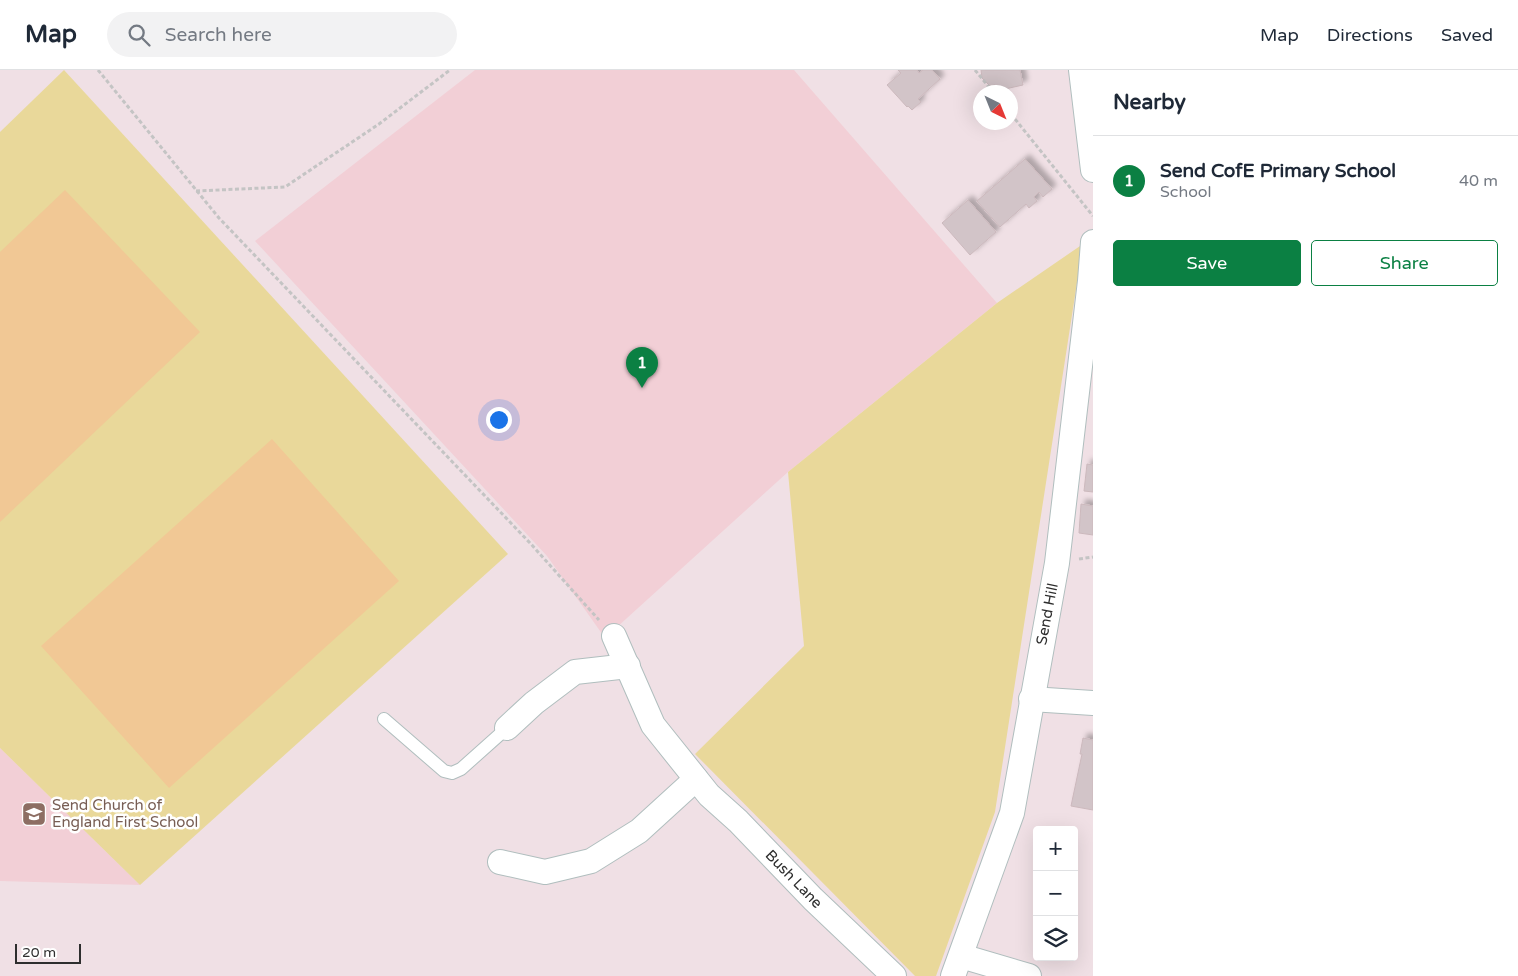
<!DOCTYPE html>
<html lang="en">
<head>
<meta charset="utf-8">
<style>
  body { margin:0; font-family:"Varela Round",sans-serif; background:#f2f2f3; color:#1f2937 }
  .controls { position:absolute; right:15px; bottom:15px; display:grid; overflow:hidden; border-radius:5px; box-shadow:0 5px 20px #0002 }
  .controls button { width:45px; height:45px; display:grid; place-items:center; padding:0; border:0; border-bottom:1px solid #e0e1e3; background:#fff; color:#1f2937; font:25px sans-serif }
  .compass { position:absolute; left:973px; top:15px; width:45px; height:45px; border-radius:50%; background:#fff; box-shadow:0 5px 20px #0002; rotate:137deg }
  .scale { position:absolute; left:15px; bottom:12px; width:66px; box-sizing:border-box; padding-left:5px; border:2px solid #2e2e2e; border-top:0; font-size:14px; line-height:18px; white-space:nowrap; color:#2e2e2e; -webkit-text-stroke:4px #fff; paint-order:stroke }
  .you { position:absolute; left:498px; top:349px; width:18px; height:18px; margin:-12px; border:4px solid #fff; border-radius:50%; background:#1a73e8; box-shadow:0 0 0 8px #1a73e833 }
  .badge { display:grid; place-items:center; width:32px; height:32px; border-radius:50%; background:#0b8043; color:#fff; font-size:16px; font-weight:700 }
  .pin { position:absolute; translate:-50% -41px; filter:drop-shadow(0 1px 2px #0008) }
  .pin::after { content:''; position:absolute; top:26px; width:18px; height:15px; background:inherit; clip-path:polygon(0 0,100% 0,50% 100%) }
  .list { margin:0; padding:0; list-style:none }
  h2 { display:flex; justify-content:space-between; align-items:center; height:65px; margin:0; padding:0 20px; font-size:21px }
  h2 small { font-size:16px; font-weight:400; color:#747a83 }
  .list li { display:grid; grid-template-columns:32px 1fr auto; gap:15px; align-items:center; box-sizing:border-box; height:90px; padding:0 20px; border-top:1px solid #e0e1e3 }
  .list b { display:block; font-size:19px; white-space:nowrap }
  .list p { margin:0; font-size:16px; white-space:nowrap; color:#747a83 }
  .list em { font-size:16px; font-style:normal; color:#747a83 }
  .actions { display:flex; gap:10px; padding:15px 20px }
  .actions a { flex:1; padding:11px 0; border:1px solid #0b8043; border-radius:5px; text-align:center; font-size:18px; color:#0b8043 }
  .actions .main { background:#0b8043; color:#fff }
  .icon { flex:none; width:28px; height:28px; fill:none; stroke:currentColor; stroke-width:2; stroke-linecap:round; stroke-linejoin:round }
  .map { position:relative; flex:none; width:1093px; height:906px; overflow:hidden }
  header { display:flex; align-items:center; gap:30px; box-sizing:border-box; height:70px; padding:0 25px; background:#fff; border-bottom:1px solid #e0e1e3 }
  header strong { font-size:24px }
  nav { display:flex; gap:28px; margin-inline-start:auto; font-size:18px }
  .search { width:350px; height:45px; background:#f2f2f3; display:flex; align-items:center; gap:12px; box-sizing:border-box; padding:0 18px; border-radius:28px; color:#747a83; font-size:19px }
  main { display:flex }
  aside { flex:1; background:#fff }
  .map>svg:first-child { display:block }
</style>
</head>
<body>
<header>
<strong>Map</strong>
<div class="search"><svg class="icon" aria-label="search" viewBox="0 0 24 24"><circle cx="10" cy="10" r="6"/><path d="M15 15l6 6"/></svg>Search here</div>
<nav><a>Map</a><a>Directions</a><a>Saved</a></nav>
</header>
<main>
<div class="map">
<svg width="1093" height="906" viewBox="0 0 1093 906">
  <defs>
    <filter id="shadow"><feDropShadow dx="4.5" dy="-4.5" stdDeviation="2.5" flood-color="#0004"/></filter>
  </defs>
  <rect width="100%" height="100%" fill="#f0e0e5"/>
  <!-- education -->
  <g fill="#f2cfd6">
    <path d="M475 0H794L997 233 788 402 605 568 547 486 255 171Z"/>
    <path d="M0 678 140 815 0 811Z"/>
  </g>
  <!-- green -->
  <g fill="#e9d89a">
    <path d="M64 0 508 484 140 815 0 678V62Z"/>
    <path d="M1083 174 995 742 936 906H915L695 684 804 576 788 402 997 233Z"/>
  </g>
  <!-- pitch -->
  <g fill="#f1c895">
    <path d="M65 120 200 262 0 452V182Z"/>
    <path d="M272 369 399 511 169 718 41 576Z"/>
  </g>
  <!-- building -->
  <g fill="#d2c4c8" stroke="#ccb9bd" filter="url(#shadow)">
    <path d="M898 0H917L919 3 923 0H932L940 9 918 29 921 32 912 40 908 36 907 37 887 15 901 3Z"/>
    <path d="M981 0H1020L1023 15 996 21 995 15 990 16 982 8Z"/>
    <path d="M1025 89 1052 119 1043 127 1039 122 1034 127 1037 131 1029 138 1026 134 1000 157 977 131Z"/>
    <path d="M968 130 996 162 970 185 942 153Z"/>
    <path d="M1087 394 1093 395V422L1084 421Z"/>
    <path d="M1081 434 1093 436V465L1079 463Z"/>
    <path d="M1083 668 1093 670V740L1071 736 1082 684H1080Z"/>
  </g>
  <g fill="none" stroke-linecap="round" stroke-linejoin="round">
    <defs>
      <path id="lane" d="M384 649 444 701 452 703 461 699 507 658"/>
      <g id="street">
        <path d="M1081 0 1093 100"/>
        <path d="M614 566 653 655 709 725 738 751 813 829 894 906"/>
        <path d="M1031 629 1093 633"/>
        <path d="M507 658 534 633 575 602 628 596"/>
        <path d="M500 792 545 802 591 791 639 761 696 709"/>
        <path d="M961 886 1029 906"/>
        <path d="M953 906 1012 743 1057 493 1090 211 1093 172"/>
      </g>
    </defs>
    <!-- lane casing -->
    <use href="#lane" stroke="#b0bebe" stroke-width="14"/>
    <!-- street casing -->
    <use href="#street" stroke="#b0bebe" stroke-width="26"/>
    <!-- path -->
    <g stroke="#c4c4c4" stroke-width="3" stroke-dasharray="4 2.5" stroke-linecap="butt">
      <path d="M98 0 219 148 530 473 599 550"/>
      <path d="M975 0 993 22"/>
      <path d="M1011 44 1093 146"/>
      <path d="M196 121 285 117 379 54 450 0"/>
      <path d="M1079 489 1093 487"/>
    </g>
    <!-- lane -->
    <use href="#lane" stroke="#fff" stroke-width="12"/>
    <!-- street -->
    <use href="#street" stroke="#fff" stroke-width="24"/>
  </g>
  <!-- icons -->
  <defs>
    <symbol id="school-square" viewBox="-11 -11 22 22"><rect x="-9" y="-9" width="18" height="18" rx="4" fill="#8d6e63" stroke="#fff"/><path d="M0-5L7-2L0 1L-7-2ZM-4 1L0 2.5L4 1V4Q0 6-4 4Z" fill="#fff"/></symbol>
  </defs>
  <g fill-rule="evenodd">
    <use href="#school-square" x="20" y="730" width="28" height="28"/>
  </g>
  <g text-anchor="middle" stroke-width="5" stroke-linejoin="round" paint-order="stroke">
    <!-- street labels -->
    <g font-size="15" fill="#2e2e2e" stroke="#fff">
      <text transform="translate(1047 544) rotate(-79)" y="5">Send Hill</text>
      <text transform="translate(794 809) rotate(46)" y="5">Bush Lane</text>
    </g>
    <!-- education labels -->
    <g font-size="15" fill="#785e54" stroke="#fff" text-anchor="start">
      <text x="52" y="740">Send Church of<tspan x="52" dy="17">England First School</tspan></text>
    </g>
  </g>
</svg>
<div class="controls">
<button>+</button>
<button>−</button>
<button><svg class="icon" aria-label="layers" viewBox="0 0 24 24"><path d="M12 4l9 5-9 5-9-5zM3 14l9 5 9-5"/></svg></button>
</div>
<svg class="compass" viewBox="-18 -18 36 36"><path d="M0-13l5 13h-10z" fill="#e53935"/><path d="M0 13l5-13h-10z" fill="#747a83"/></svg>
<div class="scale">20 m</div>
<div class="you"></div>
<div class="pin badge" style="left:642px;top:318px">1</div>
</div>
<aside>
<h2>Nearby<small></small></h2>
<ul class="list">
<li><span class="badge">1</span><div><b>Send CofE Primary School</b><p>School</p></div><em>40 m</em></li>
</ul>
<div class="actions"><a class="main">Save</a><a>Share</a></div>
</aside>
</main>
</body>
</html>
